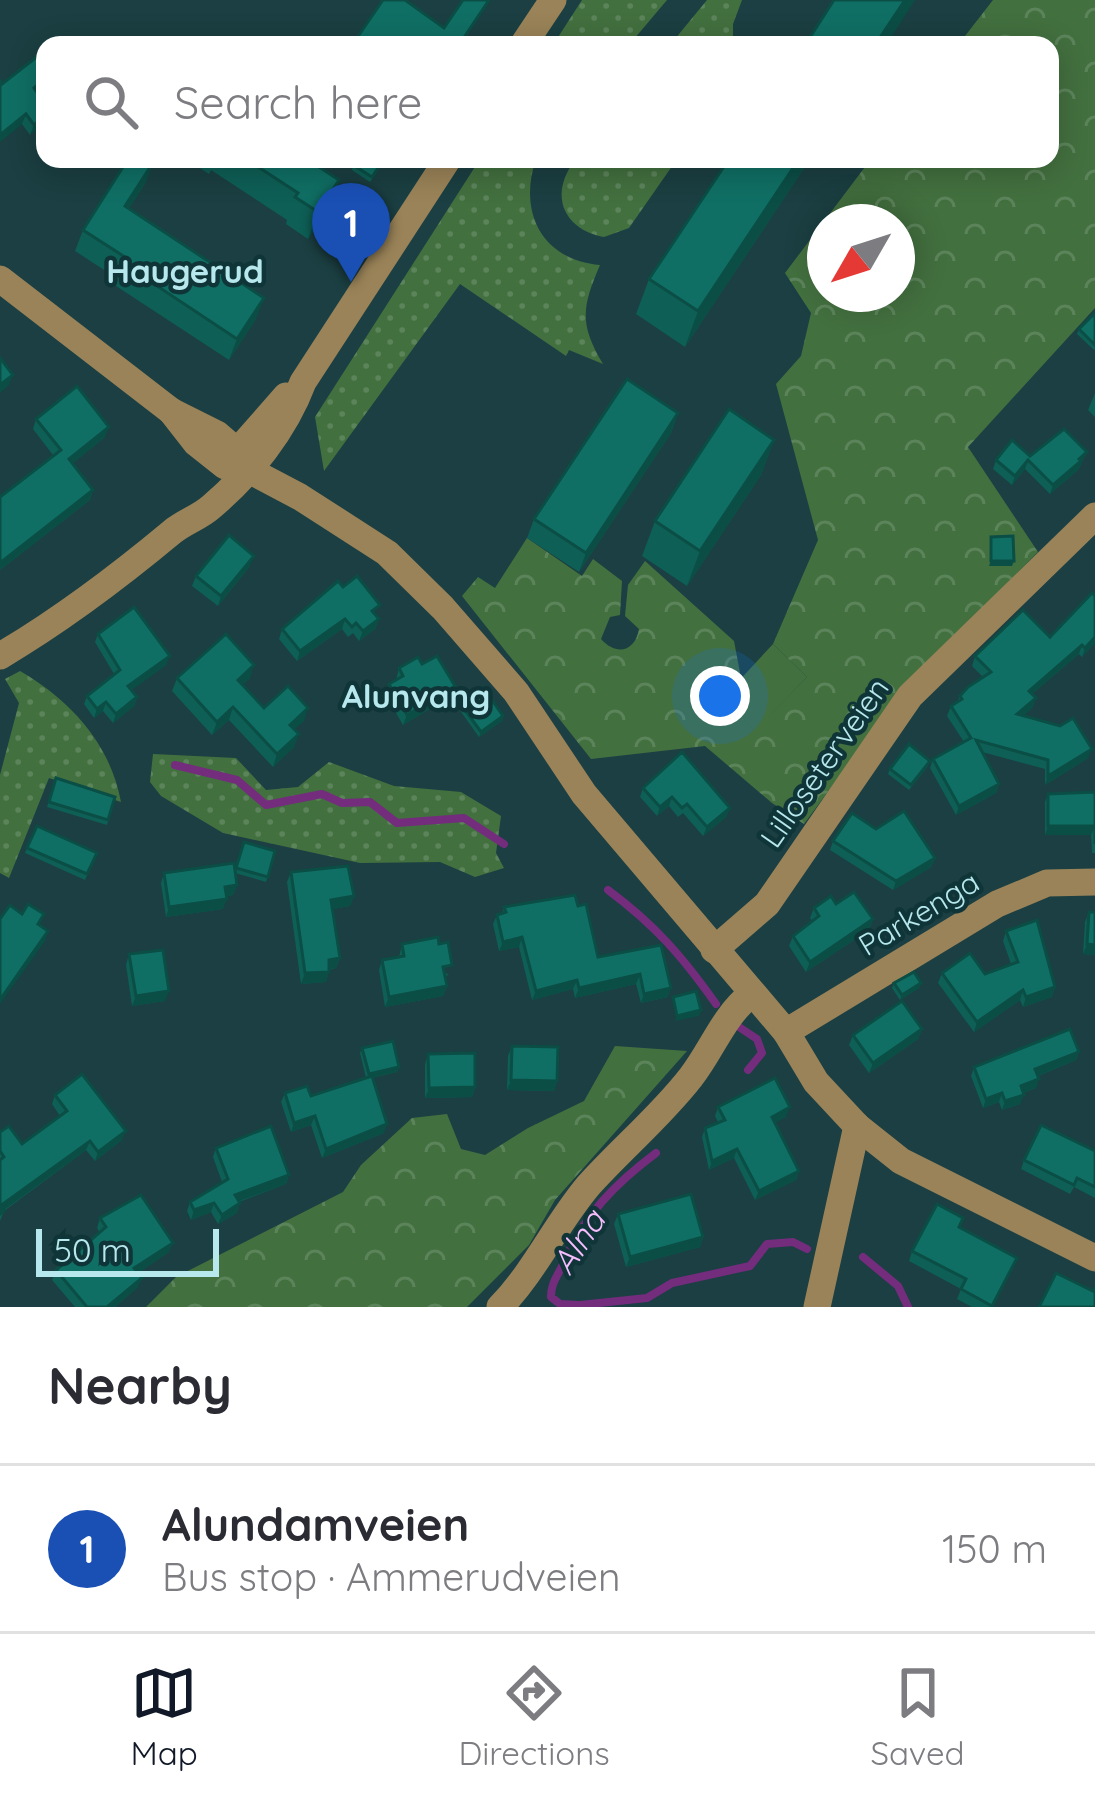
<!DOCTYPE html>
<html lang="en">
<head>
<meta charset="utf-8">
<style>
  body { margin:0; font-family:Quicksand,sans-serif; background:#f7f7f7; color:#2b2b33 }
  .compass { position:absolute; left:807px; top:204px; width:108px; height:108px; border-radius:50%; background:#fff; box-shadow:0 6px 30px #0003; rotate:231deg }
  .scale { position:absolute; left:36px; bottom:30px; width:183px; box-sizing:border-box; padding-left:12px; border:6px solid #b6e8ed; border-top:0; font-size:33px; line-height:42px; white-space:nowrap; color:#b6e8ed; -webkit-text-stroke:9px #103538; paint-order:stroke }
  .you { position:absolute; left:720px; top:696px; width:42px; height:42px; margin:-30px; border:9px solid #fff; border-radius:50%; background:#1a73e8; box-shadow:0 0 0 18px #1a73e833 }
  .badge { display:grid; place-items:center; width:78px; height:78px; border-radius:50%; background:#111827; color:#fff; font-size:39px; font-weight:700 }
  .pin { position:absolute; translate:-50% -99px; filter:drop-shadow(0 3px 6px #0008) }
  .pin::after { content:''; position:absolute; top:63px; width:42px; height:36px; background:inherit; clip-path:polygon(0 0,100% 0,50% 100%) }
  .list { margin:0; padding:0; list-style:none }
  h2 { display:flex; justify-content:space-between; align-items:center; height:156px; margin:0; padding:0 48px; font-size:51px }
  h2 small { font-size:39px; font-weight:400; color:#7c7c81 }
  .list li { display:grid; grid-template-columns:78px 1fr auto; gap:36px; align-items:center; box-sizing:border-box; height:168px; padding:0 48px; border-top:3px solid #e1e1e2 }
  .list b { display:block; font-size:45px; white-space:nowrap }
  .list p { margin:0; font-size:39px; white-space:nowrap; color:#7c7c81 }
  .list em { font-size:39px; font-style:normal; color:#7c7c81 }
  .icon { flex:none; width:66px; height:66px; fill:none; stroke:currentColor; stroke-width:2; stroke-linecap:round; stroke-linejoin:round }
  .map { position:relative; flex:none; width:1095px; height:1307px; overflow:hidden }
  .search { position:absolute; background:#fff; box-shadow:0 6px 30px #0003; left:36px; right:36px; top:36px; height:132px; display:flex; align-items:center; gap:30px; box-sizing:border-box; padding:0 42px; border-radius:24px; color:#7c7c81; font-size:45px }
  .sheet { height:324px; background:#fff }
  nav { display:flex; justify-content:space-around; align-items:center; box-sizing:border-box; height:168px; border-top:3px solid #e1e1e2; background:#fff; font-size:33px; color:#7c7c81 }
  nav a { display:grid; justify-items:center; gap:6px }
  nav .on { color:#111827 }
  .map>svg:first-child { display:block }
</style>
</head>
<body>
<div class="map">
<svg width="1095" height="1307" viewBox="0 0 1095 1307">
  <defs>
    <pattern id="grass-dots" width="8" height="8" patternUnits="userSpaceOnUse" patternTransform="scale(3)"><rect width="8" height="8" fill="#43703f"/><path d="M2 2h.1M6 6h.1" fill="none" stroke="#5c845b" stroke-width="1.8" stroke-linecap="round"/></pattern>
    <pattern id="forest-crowns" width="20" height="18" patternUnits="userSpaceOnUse" patternTransform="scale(3)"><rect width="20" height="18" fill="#43703f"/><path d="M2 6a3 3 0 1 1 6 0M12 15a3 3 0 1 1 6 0" fill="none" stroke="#5c845b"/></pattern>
  </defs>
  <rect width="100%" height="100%" fill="#1b3f42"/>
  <!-- grass -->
  <g fill="url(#grass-dots)">
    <path d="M582 0H667L629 45H553Z"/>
    <path d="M707 0H742L733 24V45H670Z"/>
    <path d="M480 159H536C518 211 541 260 600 265 582 307 579 324 603 364L569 350 566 356 460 284 324 471 315 417Z"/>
    <path d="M576 159H677L629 228 604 237C561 229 549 192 576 159Z"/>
    <path d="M20 671C70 700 110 743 121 802L49 778 9 878 0 873V775L19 703 5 679Z"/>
    <path d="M153 754 236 758 266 790 298 787 329 762 394 786 461 792 501 816 496 853 504 868 475 877 440 862 360 863 223 833 161 796 150 782Z"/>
  </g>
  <!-- forest -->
  <g fill="url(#forest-crowns)" fill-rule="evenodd">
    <path d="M993 0H1095V308L968 447 1038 552 909 682 804 824 772 803 705 746 591 759 462 596 478 577 495 588 527 538 582 576 593 559 622 581 620 615 610 617 601 639C616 656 635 652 639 629L625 616 628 585 645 561 734 641 741 678 722 699 755 730 807 677 773 644 818 540 776 384 801 356 811 313 785 273 871 159H1050V45H958ZM825 222H897V294H825Z"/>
    <path d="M615 1046 687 1051 555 1200 529 1245 467 1307H146L176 1277 343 1192 361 1165 412 1118 447 1114 461 1149 485 1155 528 1128 584 1101Z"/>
  </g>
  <!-- pitch -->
  <path fill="#43703f" d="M773 644 807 677 755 731 722 699Z"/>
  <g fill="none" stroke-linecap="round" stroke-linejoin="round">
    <!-- stream -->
    <g stroke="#742c7d" stroke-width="8">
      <path d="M175 765 237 780 266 805 322 794 342 803 370 802 397 823 464 818 504 844"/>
      <path d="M608 890C655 925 682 956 716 1004"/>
      <path d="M739 1027 757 1039 762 1053 748 1070"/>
      <path d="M656 1153C616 1183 583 1216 564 1262 558 1276 551 1282 551 1297L560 1304 580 1305 647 1298 672 1283 750 1266 767 1244 793 1242 807 1249"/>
      <path d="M863 1257 898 1286 908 1307"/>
    </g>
    <!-- minor -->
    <g stroke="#9a8358" stroke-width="27">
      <path d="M523 45 553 0"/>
      <path d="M0 279 171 411 217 434 238 452 247 469"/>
      <path d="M171 411 196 443 225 466 247 469 300 497 387 553 443 608 516 692 584 794 786 1032 816 1082 857 1126 901 1161 1095 1258"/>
      <path d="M228 462 286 396"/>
      <path d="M0 656C61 620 118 577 172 532 184 522 200 517 211 507 250 474 285 430 303 382L448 159"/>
      <path d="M714 950 767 904 910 696 1095 516"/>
      <path d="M786 1032 997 904 1047 883 1095 882"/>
      <path d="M500 1307C535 1271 556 1224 588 1186 621 1149 660 1117 691 1077 712 1050 723 1017 750 995"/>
      <path d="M817 1307 857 1126"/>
    </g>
  </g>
  <!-- wall -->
  <g fill="#0e5f56">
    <path d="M45 55V86L37 92 45 103 30 135 22 124 2 84Z"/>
    <path d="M186 159H316L314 164 329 207 308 239 286 224 287 220 211 170 209 174Z"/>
    <path d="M386 159 370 182 352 170 353 165Z"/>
    <path d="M810 159 685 347 636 314 649 279Z"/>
    <path d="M146 182 129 208 256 319 229 360 116 286 118 279 75 251 83 230Z"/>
    <path d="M1095 313V349L1094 350 1077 334 1079 329Z"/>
    <path d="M1095 393V417L1088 410Z"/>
    <path d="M678 413 671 433 579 572 527 538 534 519Z"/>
    <path d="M36 419 105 437 73 463 93 490 90 500 0 570V497L53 455 33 429Z"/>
    <path d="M774 440 761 475 687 586 642 556 655 521Z"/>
    <path d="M1087 452 1078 470 1050 494 1025 469 1012 485 993 469 996 460Z"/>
    <path d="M250 566 218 606 192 586 196 576Z"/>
    <path d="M343 587 379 619 375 629 359 641 353 633 348 637 342 629 297 661 279 639 282 629Z"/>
    <path d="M1095 596V643L1082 657 1079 654 1032 694 1036 698 1032 708 1023 716 1088 758 1045 785V769L982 752 999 784 996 793 956 815 930 768 933 759 964 742 947 716 951 706 957 702 960 696 983 677 972 666 975 656 1050 637Z"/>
    <path d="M98 634 166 665 131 690 137 697 134 706 113 723 103 711 94 718 84 704 87 696 114 674 95 642Z"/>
    <path d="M422 664 451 696 403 725 385 694 389 684 396 680 399 668Z"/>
    <path d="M177 678H250L242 685 264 708 304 721 294 729V747L273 767 229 720 212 735 172 691Z"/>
    <path d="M460 703 503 716 502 721 479 737 459 709Z"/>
    <path d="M928 766 909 790 888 774 890 769Z"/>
    <path d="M56 778 115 797 107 825 47 807Z"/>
    <path d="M643 788 730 808 726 817 703 836 683 813 678 817 669 806 657 816 640 797Z"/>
    <path d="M1095 792V853H1092L1091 835H1045V802L1048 794Z"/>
    <path d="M876 829 935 858 931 867 893 890 830 850 833 841Z"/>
    <path d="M244 842 275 851 266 882 235 873 237 885 233 895 227 896 223 909 166 917 161 883 164 873 235 871Z"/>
    <path d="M27 848 97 853 85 880 25 853Z"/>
    <path d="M291 872 354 896 350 906 333 909 340 958 336 968 329 970 326 982 301 984 287 882Z"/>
    <path d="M836 904 873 919 869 930 806 972 789 946 793 936 812 921 810 918 814 908Z"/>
    <path d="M578 906 598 957 661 945 668 997 641 1003 636 984 575 998 573 989 532 1000 519 947 499 951 493 924 497 915 502 913 504 907Z"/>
    <path d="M1089 912 1095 955 1083 954 1085 922Z"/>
    <path d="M1006 931 1055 987 1052 997 1023 1007 1020 1000 974 1032 938 983 942 973 985 974 1011 964 1003 941Z"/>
    <path d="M402 944 449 975 445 976 447 986 443 996 385 1007 379 970 382 960 399 957Z"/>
    <path d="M129 954 165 1001 132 1006 126 965Z"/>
    <path d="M894 983H921L919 988 900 1000 892 988Z"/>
    <path d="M922 1029 918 1039 869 1073 849 1045 853 1035Z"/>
    <path d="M512 1046 557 1081 554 1091 507 1090 508 1056Z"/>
    <path d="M362 1048 399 1067 397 1072 372 1078 384 1133 322 1158 311 1125 291 1132 281 1102 285 1093 311 1096 366 1078 360 1053Z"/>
    <path d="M1079 1052 1076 1060 1038 1076 1036 1088 1023 1093 1020 1104 1002 1110 999 1102 983 1108 971 1076 974 1067Z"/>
    <path d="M428 1054 475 1087 472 1097 425 1098V1064Z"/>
    <path d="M55 1095 122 1140 95 1161 86 1150 4 1211 0 1221V1132L22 1144 60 1116 52 1104Z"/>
    <path d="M718 1107 786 1117 775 1122 799 1171 796 1180 755 1200 734 1158 709 1170 702 1137 705 1128 718 1122 715 1116Z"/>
    <path d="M216 1148 289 1175 286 1184 239 1202 237 1213 218 1224 211 1212 191 1220 187 1211 190 1202 222 1182 213 1157Z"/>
    <path d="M1095 1151V1198L1074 1187 1070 1194 1021 1169 1024 1160Z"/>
    <path d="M618 1214 703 1237 700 1247 626 1267 614 1224Z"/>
    <path d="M100 1218 169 1252 138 1273V1287L115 1307H75L52 1280 56 1270 100 1233 97 1228Z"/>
    <path d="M960 1228 1017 1258 993 1307H972L957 1299 961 1289 909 1261 912 1251Z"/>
  </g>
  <!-- shaded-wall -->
  <g fill="#0b4e46">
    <path d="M905 0H915L886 45H875Z"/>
    <path d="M45 79V86L30 98 34 88Z"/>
    <path d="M26 114 22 124 0 142V135Z"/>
    <path d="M45 116V123L30 135 34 125Z"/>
    <path d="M799 159H810L685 347 698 311Z"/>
    <path d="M154 161 146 182 117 227 125 206Z"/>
    <path d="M339 180 329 207 308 239 318 212Z"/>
    <path d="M264 298 256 319 229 360 237 339Z"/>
    <path d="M13 375 9 385 0 393V385Z"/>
    <path d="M678 413 671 433 579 572 586 553Z"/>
    <path d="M109 427 105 437 66 469 69 459Z"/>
    <path d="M774 440 761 475 687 586 700 551Z"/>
    <path d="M1087 452 1078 470 1050 494 1053 485Z"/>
    <path d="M1028 460 1025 469 1012 485 1015 476Z"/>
    <path d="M93 490 90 500 0 570V563Z"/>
    <path d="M254 556 250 566 218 606 221 596Z"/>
    <path d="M991 561H1014L1012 566H989Z"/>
    <path d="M345 619 342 629 297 661 300 651Z"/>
    <path d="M379 619 375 629 359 641 363 631Z"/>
    <path d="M1095 637V643L1082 657 1085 648Z"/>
    <path d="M1082 645 1079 654 1025 700 1029 691Z"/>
    <path d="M170 656 166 665 125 695 128 686Z"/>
    <path d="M254 665 250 678 233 693 238 680Z"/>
    <path d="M455 686 451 696 403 725 407 715Z"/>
    <path d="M137 697 134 706 113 723 116 714Z"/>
    <path d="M1036 698 1032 708 1014 724 1017 714Z"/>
    <path d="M106 702 103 711 94 718 97 709Z"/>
    <path d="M233 707 229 720 212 735 217 722Z"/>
    <path d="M308 708 304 721 286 737 290 725Z"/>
    <path d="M503 716 502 721 479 737 481 732Z"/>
    <path d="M299 734 294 747 273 767 277 754Z"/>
    <path d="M1092 749 1088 758 1045 785 1048 776Z"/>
    <path d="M999 784 996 793 956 815 959 806Z"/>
    <path d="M672 797 669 806 657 816 660 807Z"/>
    <path d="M730 808 726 817 703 836 707 827Z"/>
    <path d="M1048 826H1095L1091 835H1045Z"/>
    <path d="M935 858 931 867 893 890 896 881Z"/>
    <path d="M237 885 233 895 221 897 225 887Z"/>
    <path d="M354 896 350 906 328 910 331 900Z"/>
    <path d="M227 899 223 909 166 917 169 907Z"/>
    <path d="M873 919 869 930 806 972 810 962Z"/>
    <path d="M48 931 45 941 0 1004V1000Z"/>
    <path d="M522 937 519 947 499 951 503 942Z"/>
    <path d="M1087 944 1095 945V955L1083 954Z"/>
    <path d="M340 958 336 968 325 970 329 960Z"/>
    <path d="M329 972 326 982 301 984 305 973Z"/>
    <path d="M640 974 636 984 575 998 579 988Z"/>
    <path d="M577 980 573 989 532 1000 536 991Z"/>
    <path d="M921 983 919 988 900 1000 902 995Z"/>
    <path d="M447 986 443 996 385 1007 389 997Z"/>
    <path d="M1055 987 1052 997 1023 1007 1026 997Z"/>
    <path d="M671 988 668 997 641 1003 644 994Z"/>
    <path d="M1023 990 1020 1000 974 1032 977 1022Z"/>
    <path d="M169 991 165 1001 132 1006 136 996Z"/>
    <path d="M701 1010 699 1016 675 1021 677 1016Z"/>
    <path d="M922 1029 918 1039 869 1073 873 1063Z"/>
    <path d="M1079 1052 1076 1060 1032 1078 1035 1069Z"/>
    <path d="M399 1067 397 1072 367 1079 369 1074Z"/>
    <path d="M1039 1079 1036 1088 1017 1095 1021 1086Z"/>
    <path d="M511 1080 557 1081 554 1091 507 1090Z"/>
    <path d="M475 1087 472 1097 425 1098 429 1088Z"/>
    <path d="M1002 1093 999 1102 983 1108 986 1099Z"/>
    <path d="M1024 1095 1020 1104 1002 1110 1005 1101Z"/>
    <path d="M790 1107 786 1117 769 1126 772 1117Z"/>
    <path d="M315 1116 311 1125 291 1132 294 1123Z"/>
    <path d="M387 1124 384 1133 322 1158 326 1149Z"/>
    <path d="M126 1131 122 1140 95 1161 98 1152Z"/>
    <path d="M90 1141 86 1150 0 1213V1206Z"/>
    <path d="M737 1149 734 1158 709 1170 712 1161Z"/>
    <path d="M799 1171 796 1180 755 1200 759 1191Z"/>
    <path d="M289 1175 286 1184 231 1204 235 1195Z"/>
    <path d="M214 1203 211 1212 191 1220 194 1210Z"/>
    <path d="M240 1203 237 1213 218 1224 222 1215Z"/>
    <path d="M703 1237 700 1247 626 1267 630 1257Z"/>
    <path d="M173 1243 169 1252 131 1278 134 1268Z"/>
    <path d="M142 1278 138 1287 115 1307H107Z"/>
  </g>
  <!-- building -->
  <g fill="#106f64" stroke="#0b4e46" stroke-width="3">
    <path d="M383 0H405L444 28 463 0H489L459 45H352Z"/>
    <path d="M834 0H905L875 45H805Z"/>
    <path d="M43 52 45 55V79L34 88 45 103V116L34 125 26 114 0 135V81L2 84Z"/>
    <path d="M128 159 154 161 125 206 264 298 237 339 124 264 128 259 83 230Z"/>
    <path d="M246 159H315L313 163 339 180 318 212 295 197 298 193Z"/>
    <path d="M357 159H384L372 177 353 165Z"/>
    <path d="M729 159H799L698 311 649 279Z"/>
    <path d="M1095 313V345L1079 329Z"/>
    <path d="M0 358 13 375 0 385Z"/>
    <path d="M627 379 678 413 586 553 534 519Z"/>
    <path d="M77 386 109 427 69 459 93 490 0 563V497L61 450 36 419Z"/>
    <path d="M729 409 774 440 700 551 655 521Z"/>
    <path d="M1064 429 1087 452 1079 459 1081 461 1053 485 1028 460 1015 476 996 460 1012 440 1030 456Z"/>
    <path d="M229 535 254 556 221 596 196 576Z"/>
    <path d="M1013 536 1014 561H991V537Z"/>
    <path d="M357 576 380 605 372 611 379 619 363 631 356 623 352 627 345 619 300 651 282 629 338 581 343 587Z"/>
    <path d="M1092 593 1095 596V637L1085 648 1082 645 1029 691 1036 698 1017 714 1060 726 1073 718 1092 749 1048 776V760L976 740 999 784 959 806 933 759 971 738 951 706 962 699 960 696 968 687 991 672 975 656 1023 610 1050 637Z"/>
    <path d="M134 607 170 656 128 686 137 697 116 714 106 702 97 709 87 696 120 670 98 634Z"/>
    <path d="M226 634 254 665 238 680 264 708 288 686 308 708 290 725 299 734 277 754 233 707 217 722 177 678Z"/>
    <path d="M437 656 455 686 407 715 389 684 403 676 399 668 418 657 422 664Z"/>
    <path d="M483 687 503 716 481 732 460 703Z"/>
    <path d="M909 744 930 761 911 785 890 769Z"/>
    <path d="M682 752 730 808 707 827 687 804 682 808 672 797 660 807 643 788Z"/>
    <path d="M56 778 115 797 108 820 49 802Z"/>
    <path d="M1095 792V844V826H1048V794Z"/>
    <path d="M904 811 935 858 896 881 833 841 852 813 876 829Z"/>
    <path d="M37 826 97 853 87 874 27 848Z"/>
    <path d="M244 842 275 851 268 877 236 868Z"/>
    <path d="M234 863 237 885 225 887 227 899 169 907 164 873Z"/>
    <path d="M348 866 354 896 331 900 340 958 329 960V972L305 973 291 872Z"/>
    <path d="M854 892 873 919 810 962 793 936 819 916 814 908 831 896 836 904Z"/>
    <path d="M575 895 578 906 586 904 598 957 661 945 671 988 644 994 640 974 579 988 577 980 536 991 522 937 503 942 497 915 506 912 504 907Z"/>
    <path d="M28 904 44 914 38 924 48 931 0 1000V919L10 905 22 914Z"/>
    <path d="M1089 912H1095V945L1087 944Z"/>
    <path d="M1037 920 1055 987 1026 997 1023 990 977 1022 942 973 970 953 985 974 1018 962 1006 931Z"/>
    <path d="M438 937 439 944 448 942 452 965 443 967 447 986 389 997 382 960 404 956 402 944Z"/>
    <path d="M163 950 169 991 136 996 129 954Z"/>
    <path d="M914 972 921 983 902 995 894 983Z"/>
    <path d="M696 991 701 1010 677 1016 673 997Z"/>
    <path d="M902 1001 922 1029 873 1063 853 1035Z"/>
    <path d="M1070 1029 1079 1052 1035 1069 1039 1079 1021 1086 1024 1095 1005 1101 1002 1093 986 1099 974 1067Z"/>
    <path d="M393 1041 399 1067 369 1074 362 1048Z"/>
    <path d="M512 1046 558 1047 557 1081 511 1080Z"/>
    <path d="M475 1053V1087L429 1088 428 1054Z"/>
    <path d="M82 1074 126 1131 98 1152 90 1141 0 1206 4 1211 0 1214V1160L4 1157 0 1151V1132L9 1126 22 1144 67 1111 55 1095Z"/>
    <path d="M372 1076 387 1124 326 1149 315 1116 294 1123 285 1093 307 1086 311 1096Z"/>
    <path d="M775 1078 790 1107 772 1117 799 1171 759 1191 737 1149 712 1161 705 1128 725 1120 718 1107Z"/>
    <path d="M1041 1125 1095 1151V1187L1077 1178 1074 1185 1024 1160Z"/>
    <path d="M271 1126 289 1175 235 1195 240 1203 222 1215 214 1203 194 1210 190 1202 228 1179 216 1148Z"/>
    <path d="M691 1194 703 1237 630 1257 618 1214Z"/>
    <path d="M141 1195 173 1243 134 1268 142 1278 107 1307H87L56 1270 106 1227 100 1218Z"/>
    <path d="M937 1204 963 1218 959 1227 1017 1258 992 1306 961 1289 966 1279 912 1251Z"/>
    <path d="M1056 1273 1093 1291 1095 1288V1307H1039Z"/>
  </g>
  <g text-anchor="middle" stroke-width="9" stroke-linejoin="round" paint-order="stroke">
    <!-- street labels -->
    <g font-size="30" fill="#b6e8ed" stroke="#103538">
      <text transform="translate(825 763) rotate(-55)" y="10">Lilloseterveien</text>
      <text transform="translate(919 914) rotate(-31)" y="10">Parkenga</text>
    </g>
    <!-- neighbourhood labels -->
    <g font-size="33" font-weight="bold" fill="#b6e8ed" stroke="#103538">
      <text x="185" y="283">Haugerud</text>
      <text x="416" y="708">Alunvang</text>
    </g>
    <!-- water labels -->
    <g font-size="33" font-style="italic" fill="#f6bdfd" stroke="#103538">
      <text transform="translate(578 1242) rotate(-57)" y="12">Alna</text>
    </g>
  </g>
</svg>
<svg class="compass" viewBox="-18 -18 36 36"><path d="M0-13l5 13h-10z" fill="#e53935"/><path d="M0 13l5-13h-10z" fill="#7c7c81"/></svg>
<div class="scale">50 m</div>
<div class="you"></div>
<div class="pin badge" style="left:351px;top:282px;background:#1a4fb4">1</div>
<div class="search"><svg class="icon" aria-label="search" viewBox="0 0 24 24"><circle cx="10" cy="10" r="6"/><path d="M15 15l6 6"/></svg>Search here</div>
</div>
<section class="sheet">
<h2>Nearby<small></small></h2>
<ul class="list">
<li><span class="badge" style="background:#1a4fb4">1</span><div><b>Alundamveien</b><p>Bus stop · Ammerudveien</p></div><em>150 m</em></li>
</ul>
</section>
<nav>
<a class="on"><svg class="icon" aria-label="map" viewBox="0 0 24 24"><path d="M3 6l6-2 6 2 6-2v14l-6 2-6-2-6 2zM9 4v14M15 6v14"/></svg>Map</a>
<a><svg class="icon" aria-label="directions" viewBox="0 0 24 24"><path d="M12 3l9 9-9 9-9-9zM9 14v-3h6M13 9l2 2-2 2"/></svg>Directions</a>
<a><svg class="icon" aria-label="saved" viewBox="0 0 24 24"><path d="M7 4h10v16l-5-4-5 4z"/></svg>Saved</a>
</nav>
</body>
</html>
